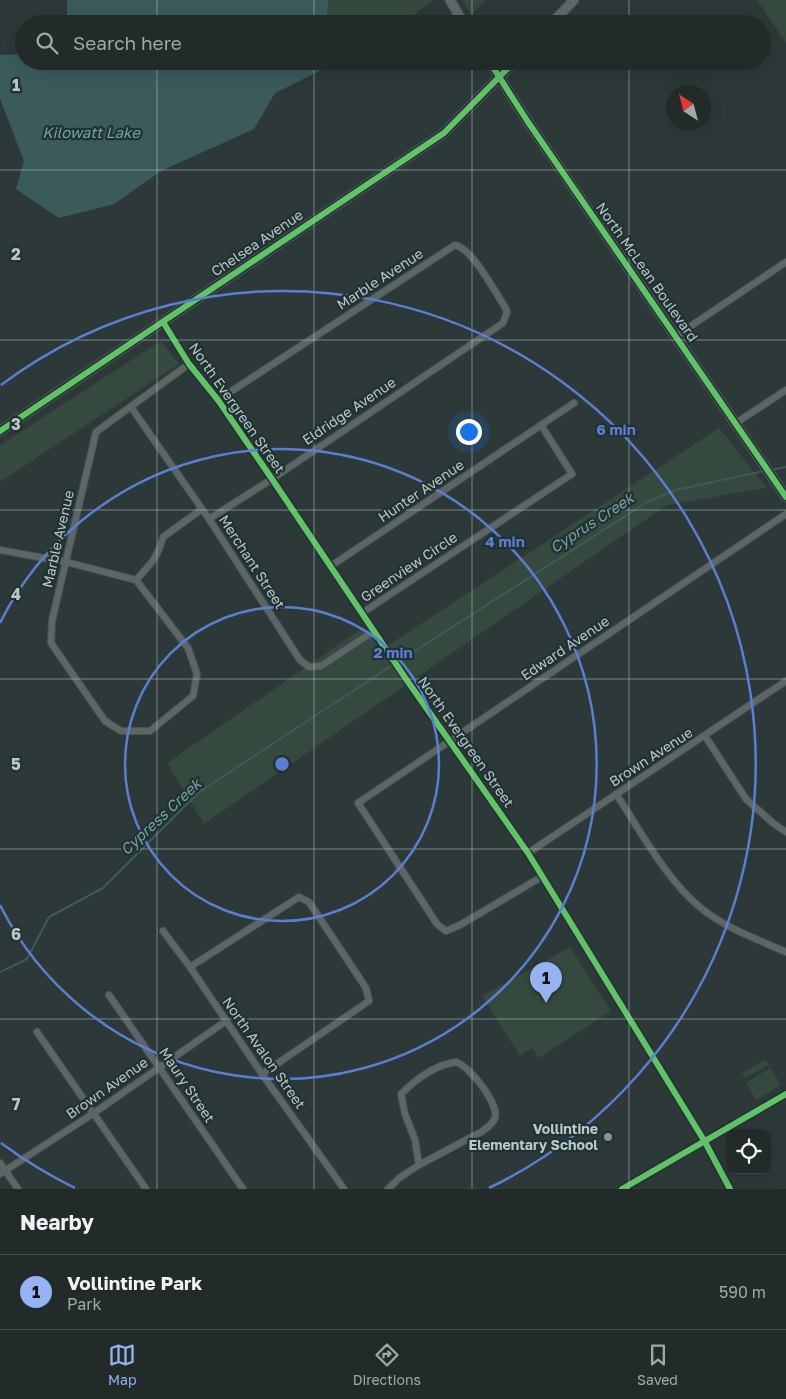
<!DOCTYPE html>
<html lang="en">
<head>
<meta charset="utf-8">
<style>
  body { margin:0; font-family:"Golos Text",sans-serif; background:#2a3232; color:#f1f3f6 }
  .controls { position:absolute; right:15px; bottom:15px; display:grid; overflow:hidden; border-radius:10px; box-shadow:0 5px 20px #0002 }
  .controls button { width:45px; height:45px; display:grid; place-items:center; padding:0; border:0; border-bottom:1px solid #3f4647; background:#222a2a; color:#f1f3f6; font:25px sans-serif }
  .compass { position:absolute; left:666px; top:85px; width:45px; height:45px; border-radius:50%; background:#222a2a; box-shadow:0 5px 20px #0002; rotate:324deg }
  .you { position:absolute; left:468px; top:431px; width:18px; height:18px; margin:-12px; border:4px solid #fff; border-radius:50%; background:#1a73e8; box-shadow:0 0 0 8px #1a73e833 }
  .badge { display:grid; place-items:center; width:32px; height:32px; border-radius:50%; background:#95b2f1; color:#111; font-size:16px; font-weight:700 }
  .pin { position:absolute; translate:-50% -41px; filter:drop-shadow(0 1px 2px #0008) }
  .pin::after { content:''; position:absolute; top:26px; width:18px; height:15px; background:inherit; clip-path:polygon(0 0,100% 0,50% 100%) }
  .list { margin:0; padding:0; list-style:none }
  h2 { display:flex; justify-content:space-between; align-items:center; height:65px; margin:0; padding:0 20px; font-size:21px }
  h2 small { font-size:16px; font-weight:400; color:#a2a7a8 }
  .list li { display:grid; grid-template-columns:32px 1fr auto; gap:15px; align-items:center; box-sizing:border-box; height:75px; padding:0 20px; border-top:1px solid #3f4647 }
  .list b { display:block; font-size:19px; white-space:nowrap }
  .list p { margin:0; font-size:16px; white-space:nowrap; color:#a2a7a8 }
  .list em { font-size:16px; font-style:normal; color:#a2a7a8 }
  .icon { flex:none; width:28px; height:28px; fill:none; stroke:currentColor; stroke-width:2; stroke-linecap:round; stroke-linejoin:round }
  .map { position:relative; flex:none; width:786px; height:1189px; overflow:hidden }
  .search { position:absolute; background:#222a2a; box-shadow:0 5px 20px #0002; left:15px; right:15px; top:15px; height:55px; display:flex; align-items:center; gap:12px; box-sizing:border-box; padding:0 18px; border-radius:28px; color:#a2a7a8; font-size:19px }
  .sheet { height:140px; background:#222a2a }
  nav { display:flex; justify-content:space-around; align-items:center; box-sizing:border-box; height:70px; border-top:1px solid #3f4647; background:#222a2a; font-size:14px; color:#a2a7a8 }
  nav a { display:grid; justify-items:center; gap:2px }
  nav .on { color:#95b2f1 }
  .map>svg:first-child { display:block }
</style>
</head>
<body>
<div class="map">
<svg width="786" height="1189" viewBox="0 0 786 1189">
  <rect width="100%" height="100%" fill="#2d3838"/>
  <!-- green -->
  <g fill="#36493e">
    <path d="M328 0H433L402 24H327Z"/>
    <path d="M462 0H485L471 15Z"/>
    <path d="M757 0H786V43Z"/>
    <path d="M161 341 179 364 0 482V445Z"/>
    <path d="M719 428 767 488 667 505 204 824 167 763 364 627 381 650Z"/>
    <path d="M570 947 611 1011 539 1058 532 1048 520 1056 482 996Z"/>
    <path d="M766 1059 769 1065 745 1078 742 1073Z"/>
    <path d="M771 1068 781 1085 756 1100 746 1082Z"/>
  </g>
  <!-- water -->
  <g fill="#3b5b5b">
    <path d="M67 0H328L327 24H64L67 17Z"/>
    <path d="M24 54V61H323L321 70 275 93 254 129 161 171 114 204 59 218 16 189 24 161 0 99V55Z"/>
  </g>
  <g fill="none" stroke-linecap="round" stroke-linejoin="round">
    <!-- stream -->
    <g stroke="#3b5b5b" stroke-width="2">
      <path d="M771 470 786 467"/>
      <path d="M398 662 647 502 676 490 764 471"/>
      <path d="M0 972 27 959 49 917 103 888 198 793 394 664"/>
    </g>
    <defs>
      <g id="minor">
        <path d="M163 322 189 364 218 400 272 479 406 679 528 853 705 1142 730 1189"/>
        <path d="M676 336 786 262"/>
        <path d="M131 407 209 519 300 660 309 667 321 666 374 631"/>
        <path d="M736 423 786 390"/>
        <path d="M209 519 272 479 503 323 507 312 505 307C495 292 472 248 455 245L218 400"/>
        <path d="M0 550 66 562 136 580C150 565 158 557 163 537L202 509"/>
        <path d="M331 566 574 403"/>
        <path d="M136 580 188 648 197 674 193 696 150 731H121L105 721 51 643 52 621 96 432 189 364"/>
        <path d="M362 613 572 474 541 425"/>
        <path d="M705 736 746 799 773 823 786 832"/>
        <path d="M616 794C640 830 667 881 701 908 725 928 757 939 786 952"/>
        <path d="M528 853 786 681"/>
        <path d="M543 876 460 925 446 931 437 924 358 803 786 514"/>
        <path d="M163 931 190 967 262 1074 344 1189"/>
        <path d="M190 967 299 897 309 902 366 988 369 1001 262 1074"/>
        <path d="M109 995 243 1189"/>
        <path d="M37 1032 146 1189"/>
        <path d="M456 1062C469 1066 499 1103 495 1118 493 1124 487 1128 481 1132L419 1165 415 1140 405 1114 401 1094C415 1080 435 1065 456 1062Z"/>
        <path d="M0 1163 18 1189"/>
        <path d="M0 1174 94 1113 226 1021"/>
        <path d="M388 1189 399 1178 419 1165"/>
        <path d="M622 1189 786 1094"/>
      </g>
      <g id="major">
        <path d="M450 0 464 24"/>
        <path d="M551 24 574 0"/>
        <path d="M489 61 528 122 786 497"/>
        <path d="M0 431 444 133 515 61"/>
      </g>
    </defs>
    <!-- minor casing -->
    <use href="#minor" stroke="#4b5353" stroke-width="8"/>
    <!-- major casing -->
    <use href="#major" stroke="#4b5455" stroke-width="11"/>
    <!-- minor -->
    <use href="#minor" stroke="#5d6666" stroke-width="6"/>
    <!-- major -->
    <use href="#major" stroke="#5f6868" stroke-width="9"/>
    <defs>
      <g id="cycleway">
        <path d="M489 61 528 122 786 497"/>
        <path d="M163 322 189 364 218 400 272 479 406 679 528 853 705 1142 730 1189"/>
        <path d="M0 431 444 133 515 61"/>
        <path d="M622 1189 786 1094"/>
      </g>
    </defs>
    <!-- cycleway casing -->
    <use href="#cycleway" stroke="#213232" stroke-width="9"/>
    <!-- cycleway -->
    <use href="#cycleway" stroke="#61c268" stroke-width="6"/>
  </g>
  <!-- grid -->
  <path fill="none" stroke="#b8c7c8" stroke-width="1" stroke-opacity="0.55" d="M157 0V24M314 0V24M472 0V24M629 0V24M157 61V1189M314 61V1189M472 61V1189M629 61V1189M0 170H786M0 340H786M0 510H786M0 679H786M0 849H786M0 1019H786"/>
  <!-- distance rings -->
  <g fill="none" stroke="#5b7ed2" stroke-width="2.5">
    <circle cx="282" cy="764" r="157"/>
    <path d="M0 623A315 315 0 1 1 0 905"/>
    <path d="M75 1188A472 472 0 0 1 1 1143M1 385A472 472 0 1 1 489 1188"/>
  </g>
  <!-- markers -->
  <circle fill="#879596" stroke="#213232" stroke-width="2" cx="608" cy="1137" r="5"/>
  <g text-anchor="middle" stroke-width="4.5" stroke-linejoin="round" paint-order="stroke">
    <!-- street labels -->
    <g font-size="14" fill="#b8c7c8" stroke="#213232">
      <text transform="translate(257 243) rotate(-34)" y="5">Chelsea Avenue</text>
      <text transform="translate(647 272) rotate(55)" y="5">North McLean Boulevard</text>
      <text transform="translate(380 279) rotate(-33)" y="5">Marble Avenue</text>
      <text transform="translate(237 408) rotate(55)" y="5">North Evergreen Street</text>
      <text transform="translate(349 411) rotate(-34)" y="5">Eldridge Avenue</text>
      <text transform="translate(421 491) rotate(-34)" y="5">Hunter Avenue</text>
      <text transform="translate(58 539) rotate(-77)" y="5">Marble Avenue</text>
      <text transform="translate(252 562) rotate(57)" y="5">Merchant Street</text>
      <text transform="translate(409 567) rotate(-34)" y="5">Greenview Circle</text>
      <text transform="translate(565 648) rotate(-34)" y="5">Edward Avenue</text>
      <text transform="translate(466 742) rotate(55)" y="5">North Evergreen Street</text>
      <text transform="translate(651 757) rotate(-33)" y="5">Brown Avenue</text>
      <text transform="translate(264 1053) rotate(55)" y="5">North Avalon Street</text>
      <text transform="translate(187 1085) rotate(56)" y="5">Maury Street</text>
      <text transform="translate(107 1088) rotate(-35)" y="5">Brown Avenue</text>
    </g>
    <!-- poi labels -->
    <g font-size="14" font-weight="bold" fill="#b8c7c8" stroke="#213232" text-anchor="end">
      <text x="598" y="1134">Vollintine<tspan x="598" dy="16">Elementary School</tspan></text>
    </g>
    <!-- water labels -->
    <g font-size="15" font-style="italic" fill="#76a2a2" stroke="#213232">
      <text x="91" y="138">Kilowatt Lake</text>
      <text transform="translate(592 523) rotate(-33)" y="5">Cyprus Creek</text>
      <text transform="translate(161 817) rotate(-43)" y="5">Cypress Creek</text>
    </g>
  </g>
  <g font-size="16" text-anchor="middle" font-weight="bold" fill="#b8c7c8" stroke="#213232" stroke-width="4.5" stroke-linejoin="round" paint-order="stroke">
    <text x="16" y="91">1</text>
    <text x="16" y="260">2</text>
    <text x="16" y="430">3</text>
    <text x="16" y="600">4</text>
    <text x="16" y="770">5</text>
    <text x="16" y="940">6</text>
    <text x="16" y="1110">7</text>
  </g>
  <circle cx="282" cy="764" r="8" fill="#5b7ed2" stroke="#213232" stroke-width="2.5"/>
  <g font-size="15" text-anchor="middle" font-weight="bold" fill="#5b7ed2" stroke="#213232" stroke-width="4.5" stroke-linejoin="round" paint-order="stroke">
    <text x="616" y="435">6 min</text>
    <text x="505" y="547">4 min</text>
    <text x="393" y="658">2 min</text>
  </g>
</svg>
<div class="controls">
<button><svg class="icon" aria-label="locate" viewBox="0 0 24 24"><circle cx="12" cy="12" r="6"/><path d="M12 2v4M12 18v4M2 12h4M18 12h4"/></svg></button>
</div>
<svg class="compass" viewBox="-18 -18 36 36"><path d="M0-13l5 13h-10z" fill="#e53935"/><path d="M0 13l5-13h-10z" fill="#a2a7a8"/></svg>
<div class="you"></div>
<div class="pin badge" style="left:546px;top:1003px">1</div>
<div class="search"><svg class="icon" aria-label="search" viewBox="0 0 24 24"><circle cx="10" cy="10" r="6"/><path d="M15 15l6 6"/></svg>Search here</div>
</div>
<section class="sheet">
<h2>Nearby<small></small></h2>
<ul class="list">
<li><span class="badge">1</span><div><b>Vollintine Park</b><p>Park</p></div><em>590 m</em></li>
</ul>
</section>
<nav>
<a class="on"><svg class="icon" aria-label="map" viewBox="0 0 24 24"><path d="M3 6l6-2 6 2 6-2v14l-6 2-6-2-6 2zM9 4v14M15 6v14"/></svg>Map</a>
<a><svg class="icon" aria-label="directions" viewBox="0 0 24 24"><path d="M12 3l9 9-9 9-9-9zM9 14v-3h6M13 9l2 2-2 2"/></svg>Directions</a>
<a><svg class="icon" aria-label="saved" viewBox="0 0 24 24"><path d="M7 4h10v16l-5-4-5 4z"/></svg>Saved</a>
</nav>
</body>
</html>
